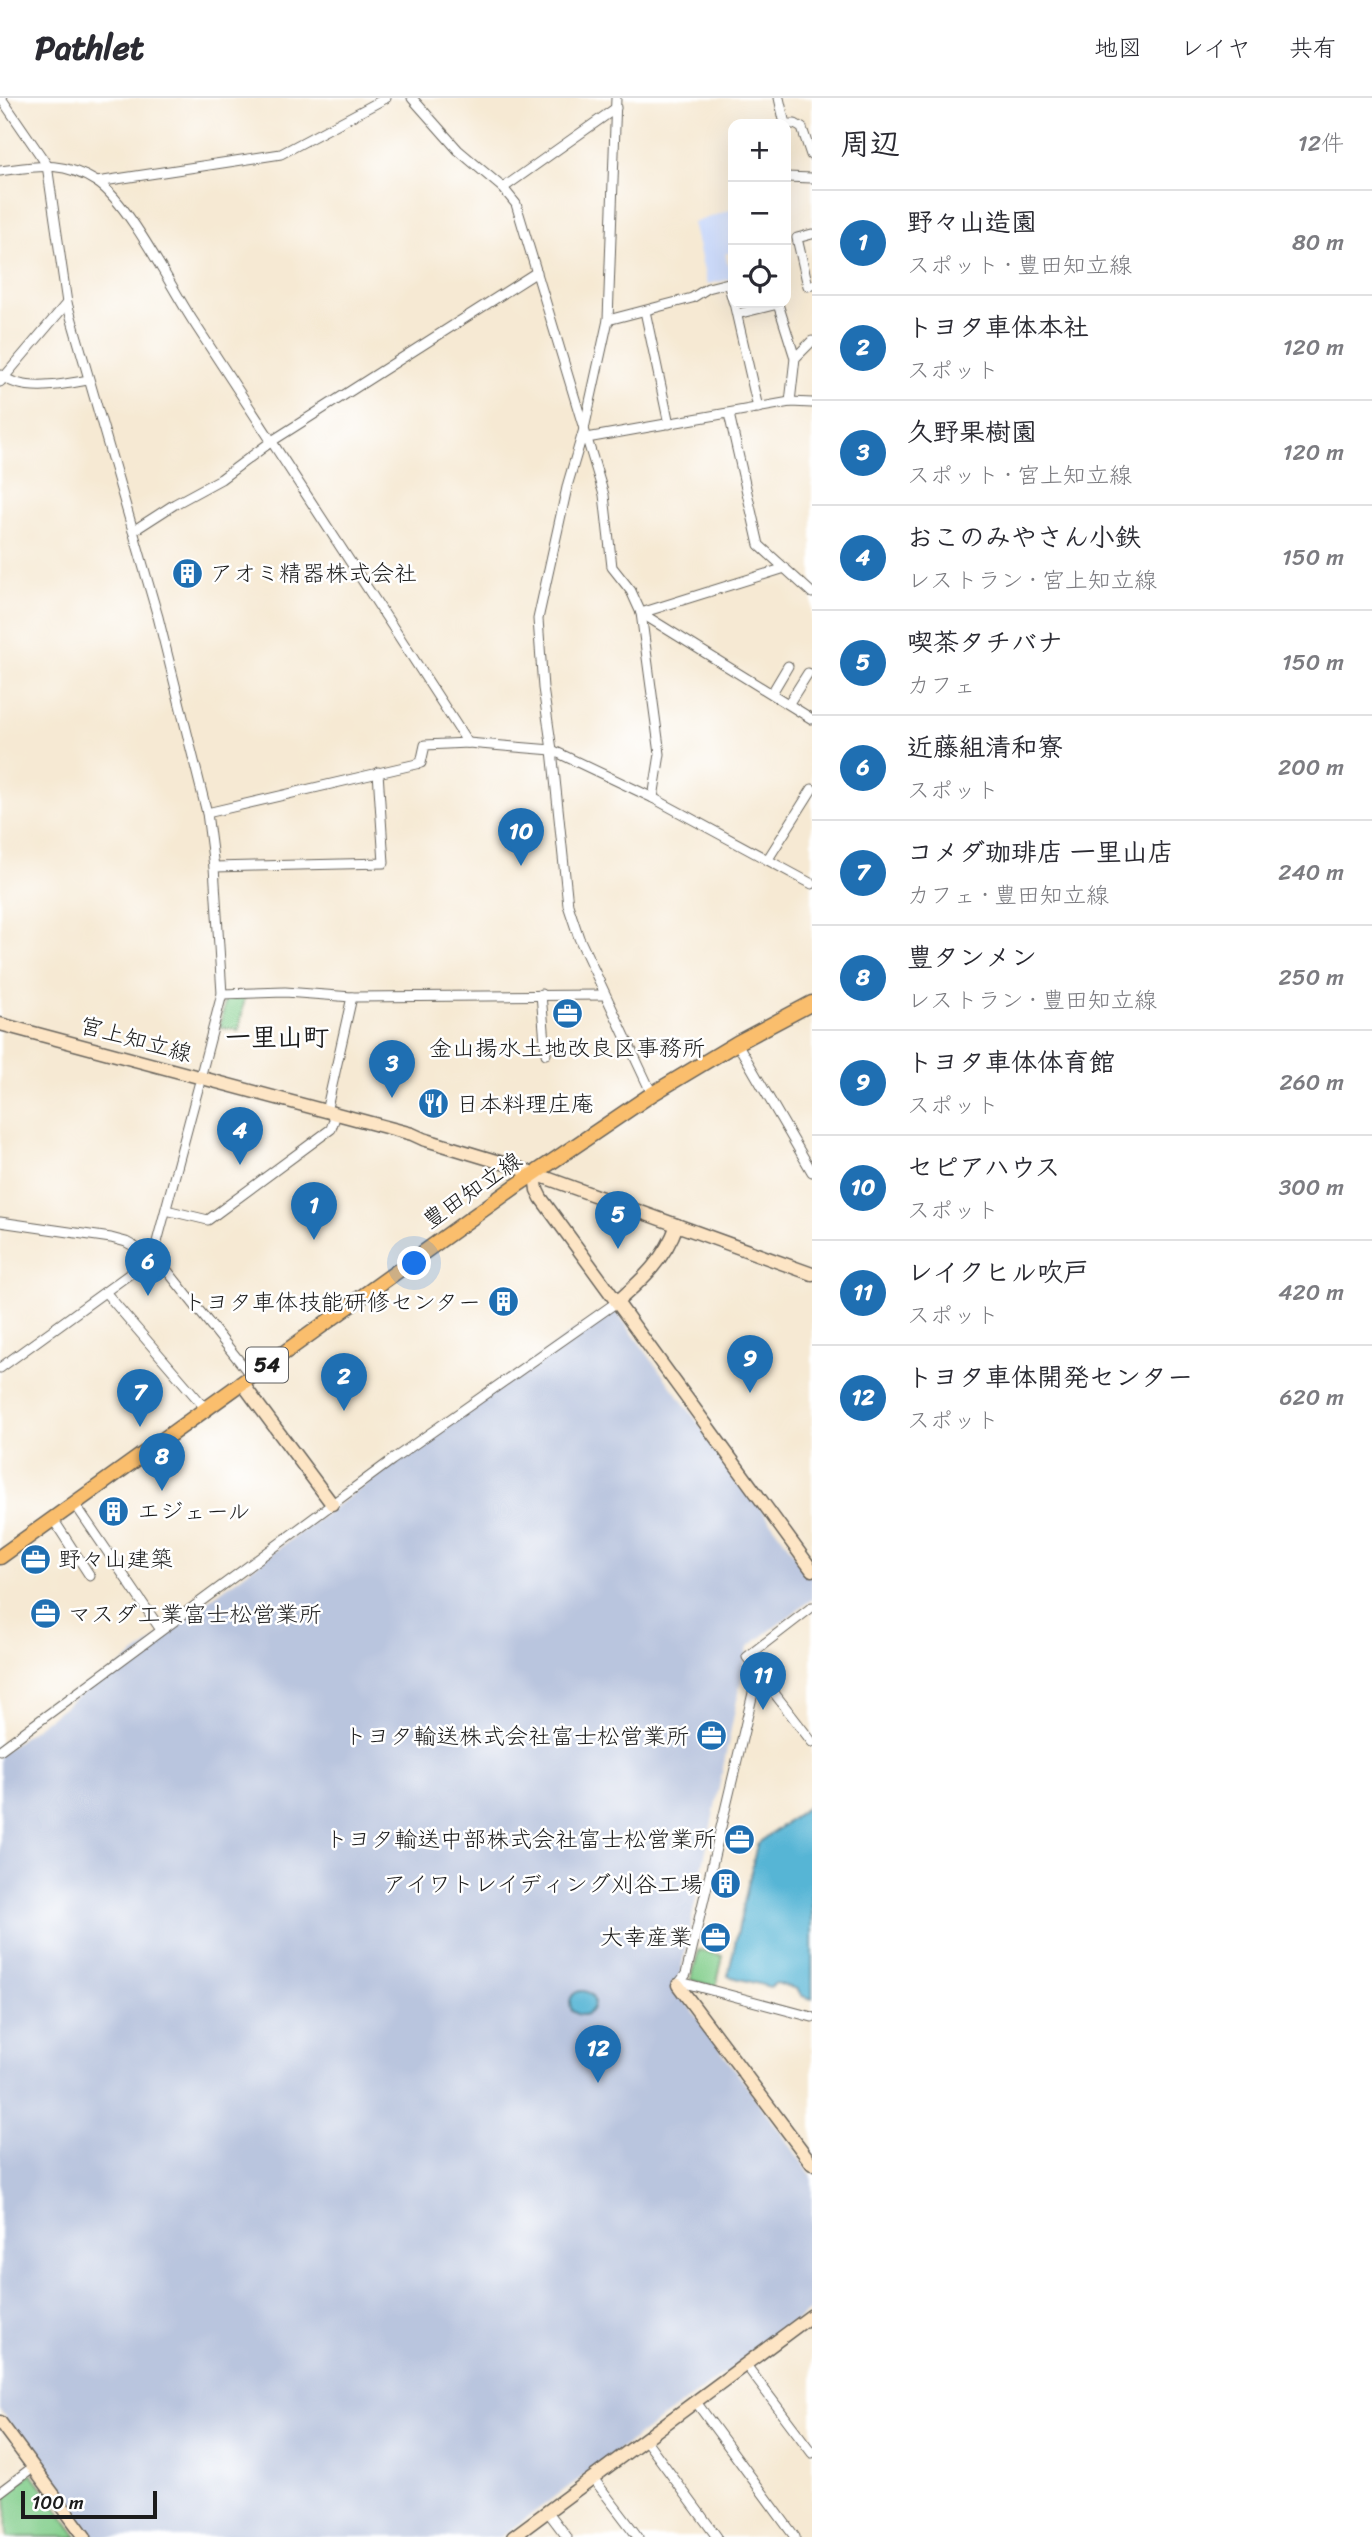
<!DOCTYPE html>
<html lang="ja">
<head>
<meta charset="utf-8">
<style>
  body { margin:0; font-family:Sriracha,"Klee One",sans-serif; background:#f2f2f3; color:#2b2b33 }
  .controls { position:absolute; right:21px; top:21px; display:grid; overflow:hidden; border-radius:14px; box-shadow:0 7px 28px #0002 }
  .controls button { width:63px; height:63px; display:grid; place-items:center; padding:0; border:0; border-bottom:2px solid #e1e1e2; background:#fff; color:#2b2b33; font:35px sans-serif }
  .scale { position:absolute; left:21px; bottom:18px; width:136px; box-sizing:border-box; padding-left:7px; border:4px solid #1c1c1c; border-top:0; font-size:19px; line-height:24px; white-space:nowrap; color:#1c1c1c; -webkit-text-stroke:5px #fff; paint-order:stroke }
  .you { position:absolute; left:415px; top:1166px; width:24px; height:24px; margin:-18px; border:5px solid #fff; border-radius:50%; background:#1a73e8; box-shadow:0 0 0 10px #1a73e833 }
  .badge { display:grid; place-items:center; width:46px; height:46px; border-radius:50%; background:#1f6fb2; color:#fff; font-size:23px; font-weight:700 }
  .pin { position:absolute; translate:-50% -58px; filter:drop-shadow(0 2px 4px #0008) }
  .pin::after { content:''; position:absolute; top:37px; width:24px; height:21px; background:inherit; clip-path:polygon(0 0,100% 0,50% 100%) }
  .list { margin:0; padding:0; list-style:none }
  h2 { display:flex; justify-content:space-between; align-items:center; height:91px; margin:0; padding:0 28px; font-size:30px }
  h2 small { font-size:23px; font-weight:400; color:#7c7c81 }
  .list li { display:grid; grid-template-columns:46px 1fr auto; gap:21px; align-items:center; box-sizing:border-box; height:105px; padding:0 28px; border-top:2px solid #e1e1e2 }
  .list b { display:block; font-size:26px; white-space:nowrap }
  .list p { margin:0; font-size:23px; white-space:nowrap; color:#7c7c81 }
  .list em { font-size:23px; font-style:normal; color:#7c7c81 }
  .icon { flex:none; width:38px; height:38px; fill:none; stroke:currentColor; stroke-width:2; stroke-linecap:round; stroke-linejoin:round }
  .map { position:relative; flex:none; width:812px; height:2439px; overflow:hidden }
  header { display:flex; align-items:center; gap:42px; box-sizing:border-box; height:98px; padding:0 35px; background:#fff; border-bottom:2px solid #e1e1e2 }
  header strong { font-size:33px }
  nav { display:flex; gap:38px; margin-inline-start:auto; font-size:24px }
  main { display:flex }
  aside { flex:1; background:#fff }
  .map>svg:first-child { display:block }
</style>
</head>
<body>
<header>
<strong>Pathlet</strong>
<nav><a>地図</a><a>レイヤ</a><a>共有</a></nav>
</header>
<main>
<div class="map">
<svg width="812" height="2439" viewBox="0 0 812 2439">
  <rect width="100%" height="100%" fill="#fff"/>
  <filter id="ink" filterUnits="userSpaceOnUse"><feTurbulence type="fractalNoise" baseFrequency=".0143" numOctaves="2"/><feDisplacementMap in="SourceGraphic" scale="14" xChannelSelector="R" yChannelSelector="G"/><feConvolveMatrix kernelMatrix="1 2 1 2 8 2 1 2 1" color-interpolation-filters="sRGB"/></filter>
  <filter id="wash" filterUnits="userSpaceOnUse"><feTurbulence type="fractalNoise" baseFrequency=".00686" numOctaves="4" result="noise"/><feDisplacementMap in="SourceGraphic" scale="28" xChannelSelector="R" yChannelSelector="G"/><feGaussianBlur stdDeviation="1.57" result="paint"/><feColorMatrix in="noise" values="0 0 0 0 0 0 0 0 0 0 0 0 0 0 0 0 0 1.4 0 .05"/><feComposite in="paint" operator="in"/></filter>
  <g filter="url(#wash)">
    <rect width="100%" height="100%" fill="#f6e9d3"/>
    <!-- built -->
    <path fill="#cddbfa" d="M733 111V153L725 156 732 181 707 186 693 125Z"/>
    <!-- industrial -->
    <path fill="#b9c5de" d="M610 1212H615L812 1480V1501L748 1549 677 1892 812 2078V2211L500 2439H93L0 2312V1656L575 1232Z"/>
    <!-- green -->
    <g fill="#82ce8b" stroke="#4f7554" stroke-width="2">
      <path d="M226 898H245L239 932 220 929Z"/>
      <path d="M699 1852 723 1858 716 1889 691 1882Z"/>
      <path d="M32 2375 78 2439H8L6 2394Z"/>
    </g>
    <!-- water -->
    <g fill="#57b5d5" stroke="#3a6878" stroke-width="2">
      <path d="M812 1706V1901L802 1898 797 1891 776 1885 770 1889 728 1878 757 1746Z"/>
      <circle cx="582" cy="1905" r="12"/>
    </g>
  </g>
  <g filter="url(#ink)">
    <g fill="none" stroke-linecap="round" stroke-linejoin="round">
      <defs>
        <g id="street">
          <path d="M1 0 47 67 67 205 158 519 207 715 214 769 222 896 200 980"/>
          <path d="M412 0 458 52 503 90 516 106 604 397 612 469 631 493 641 515 660 656 653 700"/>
          <path d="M616 0 608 222 584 331 568 385 538 521 543 590 552 652 568 807 579 840 652 996"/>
          <path d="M779 0 785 26H795L802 30 811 57"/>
          <path d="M0 73C38 68 62 62 97 84 128 104 171 189 193 223 285 364 377 504 468 645"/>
          <path d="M786 79 812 80"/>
          <path d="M97 84 281 56 386 0"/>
          <path d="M503 90 616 10"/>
          <path d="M812 136 797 140 808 188 812 187"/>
          <path d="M734 205 758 310"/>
          <path d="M645 213 669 326"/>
          <path d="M737 216 778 206 795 260"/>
          <path d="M608 222 692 200 708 190 728 185 733 203"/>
          <path d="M1 277C23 295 61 287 88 282"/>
          <path d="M0 284 67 205"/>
          <path d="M790 304 795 260 812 243"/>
          <path d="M729 316 759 447 812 495"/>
          <path d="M587 340 790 304 812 305"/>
          <path d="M133 433 175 406 221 381 272 343 537 174"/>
          <path d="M641 515 812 621"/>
          <path d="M641 515 785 470"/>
          <path d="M772 595 788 568"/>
          <path d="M789 605 808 575"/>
          <path d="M207 715 421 665 425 647 468 645 552 652 653 700 812 786"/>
          <path d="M768 761 812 691"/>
          <path d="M214 769 384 765 378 674"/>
          <path d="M222 896 285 894 352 899 605 897"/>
          <path d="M541 896 546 956"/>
          <path d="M737 945 812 1074"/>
          <path d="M199 987 153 1159 166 1171 252 1279"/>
          <path d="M326 1014 352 899"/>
          <path d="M166 1112 208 1122 331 1031 334 1022"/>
          <path d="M0 1124 111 1140 126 1144 153 1159 0 1270"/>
          <path d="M106 1195 206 1311"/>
          <path d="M75 1406 161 1532"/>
          <path d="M53 1421 90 1478"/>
          <path d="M758 1574 812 1644"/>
          <path d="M0 1652 392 1362 617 1204"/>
          <path d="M678 1887 686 1876 758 1574 747 1559 812 1509"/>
          <path d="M678 1887 688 1886 812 1919"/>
          <path d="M746 2267 812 2355"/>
          <path d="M696 2304 795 2439"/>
          <path d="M645 2341 717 2439"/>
          <path d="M593 2380 638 2439"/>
          <path d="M0 2394 33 2369"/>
          <path d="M548 2414 567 2439"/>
        </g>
        <g id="secondary">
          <path d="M0 926 412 1036 423 1041 519 1070 812 1176"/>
          <path d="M535 1076 537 1092 541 1100 812 1472"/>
          <path d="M617 1204C643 1181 665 1161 677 1127"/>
          <path d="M242 1285 332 1406"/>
          <path d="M678 1887 812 2066"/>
          <path d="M0 2324 85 2439"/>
          <path d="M513 2439 812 2217"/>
        </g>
        <path id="primary" d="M0 1459 516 1088 652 996 737 945 812 905"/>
      </defs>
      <!-- street casing -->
      <use href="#street" stroke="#68645c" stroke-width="11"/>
      <!-- secondary casing -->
      <use href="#secondary" stroke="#68645c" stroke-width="15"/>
      <!-- primary casing -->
      <use href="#primary" stroke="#68645c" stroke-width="17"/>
      <!-- street -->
      <use href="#street" stroke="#fff" stroke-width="9"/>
      <!-- secondary -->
      <use href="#secondary" stroke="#fde5c5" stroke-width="12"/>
      <!-- primary -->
      <use href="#primary" stroke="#fabe6d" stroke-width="14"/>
    </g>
  </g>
  <!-- icons -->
  <defs>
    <symbol id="building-disc" viewBox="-11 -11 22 22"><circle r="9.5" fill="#1f6fb2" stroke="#fff"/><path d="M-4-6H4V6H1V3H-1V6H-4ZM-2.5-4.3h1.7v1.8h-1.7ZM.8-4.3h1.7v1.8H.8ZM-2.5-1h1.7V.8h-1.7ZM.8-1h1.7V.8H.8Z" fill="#fff"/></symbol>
    <symbol id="office-disc" viewBox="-11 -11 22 22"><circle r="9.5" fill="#1f6fb2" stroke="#fff"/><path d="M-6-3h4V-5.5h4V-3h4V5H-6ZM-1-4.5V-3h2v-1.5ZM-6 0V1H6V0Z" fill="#fff"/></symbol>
    <symbol id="restaurant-disc" viewBox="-11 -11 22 22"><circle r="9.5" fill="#1f6fb2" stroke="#fff"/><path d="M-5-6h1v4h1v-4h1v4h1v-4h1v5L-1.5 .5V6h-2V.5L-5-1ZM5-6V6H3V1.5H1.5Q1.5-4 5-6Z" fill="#fff"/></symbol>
  </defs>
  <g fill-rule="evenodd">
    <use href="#building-disc" x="170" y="458" width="35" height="35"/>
    <use href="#office-disc" x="550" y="898" width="35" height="35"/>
    <use href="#restaurant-disc" x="416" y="988" width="35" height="35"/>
    <use href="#building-disc" x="486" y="1186" width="35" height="35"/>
    <use href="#building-disc" x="96" y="1396" width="35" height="35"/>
    <use href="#office-disc" x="18" y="1444" width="35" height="35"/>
    <use href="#office-disc" x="28" y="1498" width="35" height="35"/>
    <use href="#office-disc" x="694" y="1620" width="35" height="35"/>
    <use href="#office-disc" x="722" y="1724" width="35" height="35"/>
    <use href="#building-disc" x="708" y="1768" width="35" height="35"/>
    <use href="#office-disc" x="698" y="1822" width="35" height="35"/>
  </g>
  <g text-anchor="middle" stroke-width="5" stroke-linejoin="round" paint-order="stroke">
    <!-- shield labels -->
    <rect fill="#fff" stroke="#606060" stroke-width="2" x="246" y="1249.5" width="42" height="35" rx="5"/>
    <g font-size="21" font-weight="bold" fill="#1c1c1c">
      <text x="267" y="1274">54</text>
    </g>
    <!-- poi labels -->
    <g font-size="23" fill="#1c1c1c" stroke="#fff" text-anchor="start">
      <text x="210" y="483">アオミ精器株式会社</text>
      <text x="567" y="958" text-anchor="middle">金山揚水土地改良区事務所</text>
      <text x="456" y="1014">日本料理庄庵</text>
      <text x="481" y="1212" text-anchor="end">トヨタ車体技能研修センター</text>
      <text x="137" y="1421">エジェール</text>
      <text x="58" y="1469">野々山建築</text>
      <text x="68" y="1524">マスダ工業富士松営業所</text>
      <text x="689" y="1646" text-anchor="end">トヨタ輸送株式会社富士松営業所</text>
      <text x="716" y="1749" text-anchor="end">トヨタ輸送中部株式会社富士松営業所</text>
      <text x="703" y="1794" text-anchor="end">アイワトレイディング刈谷工場</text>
      <text x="692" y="1847" text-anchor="end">大幸産業</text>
    </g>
    <!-- street labels -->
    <g font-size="23" fill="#1c1c1c" stroke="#fff">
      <text transform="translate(136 941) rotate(15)" y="8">宮上知立線</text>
      <text transform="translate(472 1092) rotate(-35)" y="8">豊田知立線</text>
    </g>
    <!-- quarter labels -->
    <g font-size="26" font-weight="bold" fill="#1c1c1c" stroke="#fff">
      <text x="277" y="948">一里山町</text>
    </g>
  </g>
</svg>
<div class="controls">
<button>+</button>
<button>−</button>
<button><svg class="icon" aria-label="locate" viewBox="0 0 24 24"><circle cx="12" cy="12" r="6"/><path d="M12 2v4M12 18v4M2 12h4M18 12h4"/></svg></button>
</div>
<div class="scale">100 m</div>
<div class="you"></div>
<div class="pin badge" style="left:314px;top:1142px">1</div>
<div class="pin badge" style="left:344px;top:1313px">2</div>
<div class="pin badge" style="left:392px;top:1000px">3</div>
<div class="pin badge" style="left:240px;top:1067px">4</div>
<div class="pin badge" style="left:618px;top:1151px">5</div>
<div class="pin badge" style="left:148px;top:1198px">6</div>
<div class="pin badge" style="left:140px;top:1329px">7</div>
<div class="pin badge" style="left:162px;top:1393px">8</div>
<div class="pin badge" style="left:750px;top:1295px">9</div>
<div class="pin badge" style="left:521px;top:768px">10</div>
<div class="pin badge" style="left:763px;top:1612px">11</div>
<div class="pin badge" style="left:598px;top:1985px">12</div>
</div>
<aside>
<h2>周辺<small>12件</small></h2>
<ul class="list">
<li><span class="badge">1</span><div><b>野々山造園</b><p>スポット · 豊田知立線</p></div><em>80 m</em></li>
<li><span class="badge">2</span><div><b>トヨタ車体本社</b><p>スポット</p></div><em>120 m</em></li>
<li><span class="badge">3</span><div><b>久野果樹園</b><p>スポット · 宮上知立線</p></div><em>120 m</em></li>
<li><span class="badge">4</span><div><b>おこのみやさん小鉄</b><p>レストラン · 宮上知立線</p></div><em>150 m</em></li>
<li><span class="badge">5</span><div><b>喫茶タチバナ</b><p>カフェ</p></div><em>150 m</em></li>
<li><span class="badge">6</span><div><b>近藤組清和寮</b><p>スポット</p></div><em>200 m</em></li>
<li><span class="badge">7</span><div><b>コメダ珈琲店 一里山店</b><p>カフェ · 豊田知立線</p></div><em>240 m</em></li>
<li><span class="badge">8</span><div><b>豊タンメン</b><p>レストラン · 豊田知立線</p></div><em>250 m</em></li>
<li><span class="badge">9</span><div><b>トヨタ車体体育館</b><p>スポット</p></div><em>260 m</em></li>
<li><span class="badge">10</span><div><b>セピアハウス</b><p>スポット</p></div><em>300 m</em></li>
<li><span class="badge">11</span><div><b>レイクヒル吹戸</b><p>スポット</p></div><em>420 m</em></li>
<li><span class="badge">12</span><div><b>トヨタ車体開発センター</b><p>スポット</p></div><em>620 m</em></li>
</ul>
</aside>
</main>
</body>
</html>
